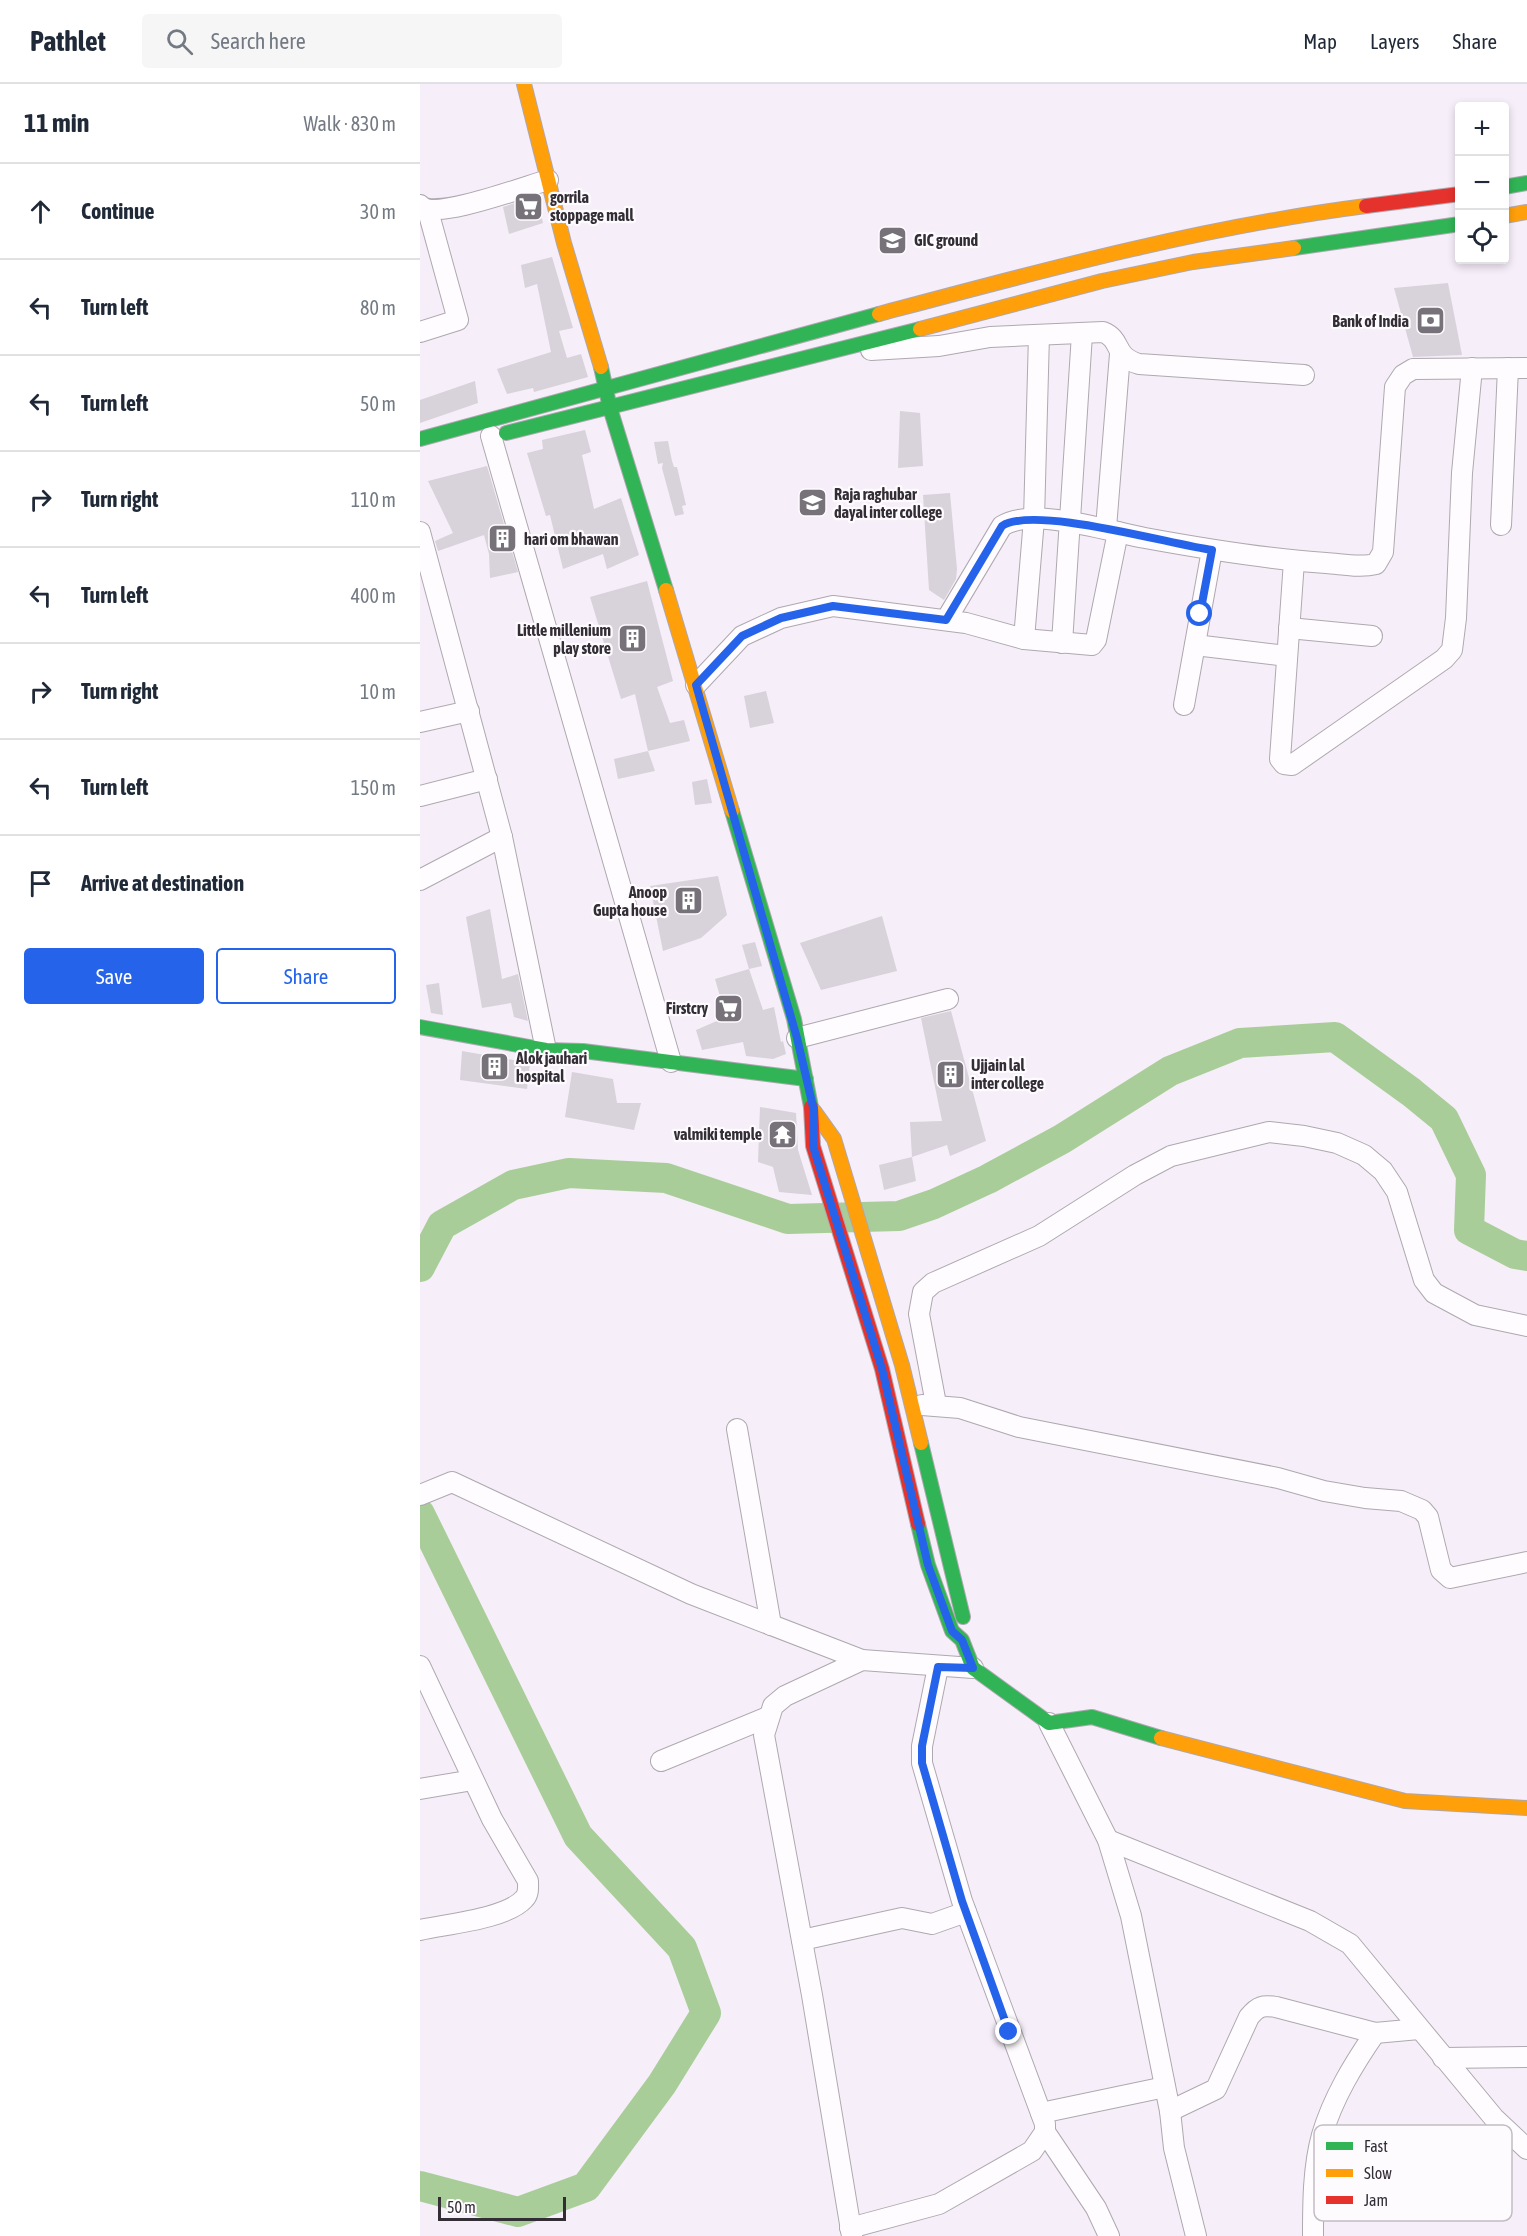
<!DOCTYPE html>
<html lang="en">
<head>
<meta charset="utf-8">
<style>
  body { margin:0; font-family:"Asap Condensed",sans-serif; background:#f6f6f7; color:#1f2937 }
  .controls { position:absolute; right:18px; top:18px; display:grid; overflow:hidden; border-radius:6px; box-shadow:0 3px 9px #0003 }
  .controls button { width:54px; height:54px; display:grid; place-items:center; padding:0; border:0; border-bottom:2px solid #e0e1e3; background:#fff; color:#1f2937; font:30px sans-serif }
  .scale { position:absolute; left:18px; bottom:15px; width:128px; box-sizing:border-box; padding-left:6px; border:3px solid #332d35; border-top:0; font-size:16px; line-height:21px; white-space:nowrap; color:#332d35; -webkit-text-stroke:4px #fefbff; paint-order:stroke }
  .stop { position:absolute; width:18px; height:18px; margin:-14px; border:4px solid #2563eb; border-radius:50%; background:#fff }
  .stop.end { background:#2563eb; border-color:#fff; box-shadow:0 2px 6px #0008 }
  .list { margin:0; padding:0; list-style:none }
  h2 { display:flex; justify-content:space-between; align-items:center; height:78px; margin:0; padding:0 24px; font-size:26px }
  h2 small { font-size:20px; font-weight:400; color:#747a83 }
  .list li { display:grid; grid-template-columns:39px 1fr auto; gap:18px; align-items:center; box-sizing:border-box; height:96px; padding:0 24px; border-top:2px solid #e0e1e3 }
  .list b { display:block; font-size:22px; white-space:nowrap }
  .list em { font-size:20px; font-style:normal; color:#747a83 }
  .actions { display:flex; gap:12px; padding:18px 24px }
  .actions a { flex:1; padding:14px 0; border:2px solid #2563eb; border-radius:6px; text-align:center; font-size:21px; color:#2563eb }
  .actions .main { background:#2563eb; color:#fff }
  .icon { flex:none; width:33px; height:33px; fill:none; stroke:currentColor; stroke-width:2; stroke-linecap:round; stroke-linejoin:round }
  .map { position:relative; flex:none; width:1107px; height:2152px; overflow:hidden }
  header { display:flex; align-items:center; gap:36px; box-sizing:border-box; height:84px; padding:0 30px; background:#fff; border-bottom:2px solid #e0e1e3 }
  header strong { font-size:28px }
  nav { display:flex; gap:33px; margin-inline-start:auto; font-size:21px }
  .search { width:420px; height:54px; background:#f6f6f7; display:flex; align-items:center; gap:15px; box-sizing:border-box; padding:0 21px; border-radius:6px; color:#747a83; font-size:22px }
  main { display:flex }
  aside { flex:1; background:#fff }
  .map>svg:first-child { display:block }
</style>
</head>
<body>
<header>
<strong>Pathlet</strong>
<div class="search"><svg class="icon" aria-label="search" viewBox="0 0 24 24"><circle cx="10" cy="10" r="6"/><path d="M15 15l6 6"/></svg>Search here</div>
<nav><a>Map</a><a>Layers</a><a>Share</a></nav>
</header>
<main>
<aside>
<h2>11 min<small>Walk · 830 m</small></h2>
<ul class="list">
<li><svg class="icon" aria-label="ahead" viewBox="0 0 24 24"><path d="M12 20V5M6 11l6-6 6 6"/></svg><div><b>Continue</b></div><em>30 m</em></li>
<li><svg class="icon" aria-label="left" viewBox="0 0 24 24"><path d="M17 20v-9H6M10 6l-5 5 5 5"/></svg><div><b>Turn left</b></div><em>80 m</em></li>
<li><svg class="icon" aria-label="left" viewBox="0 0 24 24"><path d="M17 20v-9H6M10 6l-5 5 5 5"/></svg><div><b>Turn left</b></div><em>50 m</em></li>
<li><svg class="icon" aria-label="right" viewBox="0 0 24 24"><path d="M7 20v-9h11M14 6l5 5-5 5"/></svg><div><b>Turn right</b></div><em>110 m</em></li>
<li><svg class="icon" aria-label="left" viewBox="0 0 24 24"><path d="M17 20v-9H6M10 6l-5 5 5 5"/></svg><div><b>Turn left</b></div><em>400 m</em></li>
<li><svg class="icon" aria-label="right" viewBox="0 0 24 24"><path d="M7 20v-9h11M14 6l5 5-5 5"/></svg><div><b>Turn right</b></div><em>10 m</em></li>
<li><svg class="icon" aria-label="left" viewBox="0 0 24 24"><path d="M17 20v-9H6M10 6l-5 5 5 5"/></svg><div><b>Turn left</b></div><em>150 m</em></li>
<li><svg class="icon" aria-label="arrive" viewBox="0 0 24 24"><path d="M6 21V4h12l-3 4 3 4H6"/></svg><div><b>Arrive at destination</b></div></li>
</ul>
<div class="actions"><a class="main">Save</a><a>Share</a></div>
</aside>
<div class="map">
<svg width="1107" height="2152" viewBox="0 0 1107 2152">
  <rect width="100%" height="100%" fill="#f6eef9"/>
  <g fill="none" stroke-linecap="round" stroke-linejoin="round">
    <!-- river -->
    <g stroke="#a9cd98" stroke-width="30">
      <path d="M0 1183 22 1141 93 1101 149 1089 246 1094 368 1135 479 1132 514 1120 568 1095 642 1055 750 987 820 959 915 953 991 1008 1024 1035 1051 1091 1049 1146 1095 1170 1107 1172"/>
      <path d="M0 1430 158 1752 262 1864 286 1929 242 2000 166 2103 98 2128 0 2102"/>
    </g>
  </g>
  <!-- building -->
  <g fill="#d8d2db">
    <path d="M116 112 123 139 89 150 83 123Z"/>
    <path d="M132 173 153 244 139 247 147 274 161 270 168 293 114 308 113 304 87 310 77 285 131 268 117 200 105 204 101 181Z"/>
    <path d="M1028 199 1042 271 993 273 974 204Z"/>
    <path d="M55 297 58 319 0 339V316Z"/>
    <path d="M480 327 500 329 503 382 478 384Z"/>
    <path d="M165 346 171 368 162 371 174 425 201 414 219 471 187 485 183 470 143 485 130 431 126 432 107 369 123 365 122 356Z"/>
    <path d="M248 357 252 377 254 383H257L266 421 262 422 264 430 255 432 242 384 243 379 238 380 234 358Z"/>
    <path d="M67 382 98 488 70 494 69 470 64 451 18 467 15 457 33 449 8 397Z"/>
    <path d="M530 409 537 485 536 495 524 516 509 506 503 411Z"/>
    <path d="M227 497 253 597 237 603 250 639 264 636 270 657 228 667 215 610 201 615 170 513Z"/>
    <path d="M346 607 354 639 330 644 324 612Z"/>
    <path d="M228 667 235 687 198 695 194 675Z"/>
    <path d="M287 695 292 719 275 721 272 698Z"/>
    <path d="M298 792 307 831 281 854 243 867 230 802Z"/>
    <path d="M70 825 82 895 98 890 108 937 94 933 91 919 62 924 46 833Z"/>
    <path d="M462 832 477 887 401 906 380 859Z"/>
    <path d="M335 858 342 882 329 885 322 861Z"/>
    <path d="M329 885 343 926 354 923 361 958 363 957 366 970 353 975 326 972 323 958 282 966 276 946 306 933 295 895Z"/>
    <path d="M19 899 23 931 11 929 6 901Z"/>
    <path d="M531 927 566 1057 530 1072 527 1061 492 1073 490 1038 522 1037 501 934Z"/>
    <path d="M42 967 110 979 107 1005 40 996Z"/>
    <path d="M152 988 193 995 197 1019H221L214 1046 145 1033Z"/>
    <path d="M340 1023 376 1029 378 1066 392 1111 359 1108 353 1083 338 1078Z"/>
    <path d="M492 1073 496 1097 464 1106 459 1081Z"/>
  </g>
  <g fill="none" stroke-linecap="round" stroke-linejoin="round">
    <defs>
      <g id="street">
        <path d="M0 121C14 137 106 102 128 96"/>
        <path d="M0 248 38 236 8 127"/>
        <path d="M451 266 519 262 570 253 683 248C703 256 692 272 719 280L884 291"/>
        <path d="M71 352 251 978"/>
        <path d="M1081 441 1088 284"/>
        <path d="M686 444 700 270"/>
        <path d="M0 448 82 753 126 966"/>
        <path d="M874 477 860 675 864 680 872 681 1024 575 1032 566 1036 534 1042 389 1052 284"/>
        <path d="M526 536 582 442C613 422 691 448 725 454 785 465 845 475 906 479 922 480 940 484 956 480L963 468 975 303 983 291 993 285 1107 284"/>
        <path d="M869 544 952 552"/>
        <path d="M604 555 614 435 619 251"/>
        <path d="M642 559 662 250"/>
        <path d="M775 561 867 572"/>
        <path d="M276 601 322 552 361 534 413 522 546 539 604 555 672 561 676 556 698 448"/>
        <path d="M764 621 792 466"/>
        <path d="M0 638 49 627"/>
        <path d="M0 712 67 695"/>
        <path d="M0 796 82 753"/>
        <path d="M377 954 528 915"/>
        <path d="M516 1320 499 1230 503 1208 513 1199 619 1152 715 1091 751 1072 849 1048 884 1052 917 1059 944 1071 963 1087 977 1108 1004 1196 1014 1209 1055 1231 1107 1242"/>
        <path d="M502 1321 540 1324 599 1343 858 1394 904 1407 945 1414 981 1417 1002 1426 1008 1433 1021 1486 1030 1494 1107 1478"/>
        <path d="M317 1345 351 1541"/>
        <path d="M0 1411 32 1398 271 1510 442 1576"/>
        <path d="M0 1582 72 1735 108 1797C108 1804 109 1810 104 1815 86 1835 26 1840 0 1846"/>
        <path d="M629 1639 688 1756 711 1832 750 2027 754 2064 776 2152"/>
        <path d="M241 1677 348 1633"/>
        <path d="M0 1705 53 1696"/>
        <path d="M688 1756 890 1837 930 1860 1074 2034 1107 2065"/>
        <path d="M382 1856 482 1834 512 1840 546 1828"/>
        <path d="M1023 1974 1107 1973"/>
        <path d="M750 2027 796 2005 829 1933C838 1922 843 1921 856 1923L955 1949 999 1945"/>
        <path d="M621 2029 745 2003"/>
        <path d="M625 2048 676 2124 689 2152"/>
        <path d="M430 2144 519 2120 612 2067 625 2048V2040L542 1817 502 1679V1662L518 1583"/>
        <path d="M432 2152 392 1911 344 1651 353 1622 365 1612 442 1576 553 1584"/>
        <path d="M893 2152C893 2120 893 2083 902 2051 913 2014 933 1981 955 1949"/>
      </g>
      <g id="fast">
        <path d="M1084 103 1107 99"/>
        <path d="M874 164 1040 140"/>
        <path d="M181 283 190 324 246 506"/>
        <path d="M86 349 500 245"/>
        <path d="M0 355 459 230"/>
        <path d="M312 727 374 935 391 1023"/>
        <path d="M0 943 126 966 163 967 386 995"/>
        <path d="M501 1359 543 1533"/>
        <path d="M498 1440 508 1481 532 1547 542 1556 553 1584 629 1639 672 1633 741 1654"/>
      </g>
      <g id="slow">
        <path d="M104 0 144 159 181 283"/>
        <path d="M1084 132 1107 128"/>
        <path d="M459 230C620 187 781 143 946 122"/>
        <path d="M500 245 682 197 773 178 874 164"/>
        <path d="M246 506 312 727"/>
        <path d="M394 1027 414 1055 482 1281 501 1359"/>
        <path d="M741 1654 985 1717 1107 1724"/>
      </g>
      <g id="jam">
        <path d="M946 122 1040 110"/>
        <path d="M391 1023 393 1062 462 1285 498 1440"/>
      </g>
    </defs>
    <!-- street casing -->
    <use href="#street" stroke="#aea8b0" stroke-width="22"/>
    <!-- fast casing -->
    <use href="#fast" stroke="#aea8b0" stroke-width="16"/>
    <!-- slow casing -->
    <use href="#slow" stroke="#aea8b0" stroke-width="16"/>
    <!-- jam casing -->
    <use href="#jam" stroke="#aea8b0" stroke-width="16"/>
    <!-- street -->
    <use href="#street" stroke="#fefcfe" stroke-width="20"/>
    <!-- fast -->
    <use href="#fast" stroke="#30b455" stroke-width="14"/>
    <!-- slow -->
    <use href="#slow" stroke="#ff9f0a" stroke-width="14"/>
    <!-- jam -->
    <use href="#jam" stroke="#e5322d" stroke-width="14"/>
  </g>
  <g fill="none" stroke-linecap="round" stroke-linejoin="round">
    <!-- route -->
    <path stroke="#2563eb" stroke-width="8" d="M589 1948 542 1817 502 1679V1662L518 1583 553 1584 542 1556 532 1547 508 1481 462 1285 393 1062 394 1027 377 954 276 601 322 552 361 534 413 522 526 536 582 442C614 421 749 460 792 466L780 530"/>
  </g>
  <!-- icons -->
  <defs>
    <symbol id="supermarket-square" viewBox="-11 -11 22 22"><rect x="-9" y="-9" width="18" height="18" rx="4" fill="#77717a" stroke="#fefbff"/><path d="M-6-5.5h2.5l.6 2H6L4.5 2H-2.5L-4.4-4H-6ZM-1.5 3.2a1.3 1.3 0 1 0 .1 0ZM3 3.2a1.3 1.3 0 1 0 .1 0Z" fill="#fff"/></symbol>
    <symbol id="university-square" viewBox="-11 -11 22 22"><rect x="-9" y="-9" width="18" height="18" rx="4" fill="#77717a" stroke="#fefbff"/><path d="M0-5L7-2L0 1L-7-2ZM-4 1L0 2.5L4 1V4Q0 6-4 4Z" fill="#fff"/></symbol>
    <symbol id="bank-square" viewBox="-11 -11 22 22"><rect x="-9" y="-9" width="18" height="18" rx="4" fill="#77717a" stroke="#fefbff"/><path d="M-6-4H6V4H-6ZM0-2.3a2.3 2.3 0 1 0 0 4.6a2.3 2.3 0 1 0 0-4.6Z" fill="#fff"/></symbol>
    <symbol id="building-square" viewBox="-11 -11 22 22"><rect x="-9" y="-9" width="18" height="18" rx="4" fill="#77717a" stroke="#fefbff"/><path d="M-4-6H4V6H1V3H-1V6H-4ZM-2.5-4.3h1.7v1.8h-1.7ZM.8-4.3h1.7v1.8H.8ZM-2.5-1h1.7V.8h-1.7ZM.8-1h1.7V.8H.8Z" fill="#fff"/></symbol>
    <symbol id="temple-square" viewBox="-11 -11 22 22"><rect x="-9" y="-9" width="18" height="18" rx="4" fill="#77717a" stroke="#fefbff"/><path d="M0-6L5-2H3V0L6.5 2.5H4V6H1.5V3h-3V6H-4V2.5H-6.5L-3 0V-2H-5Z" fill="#fff"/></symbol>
  </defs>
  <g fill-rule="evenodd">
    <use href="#supermarket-square" x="92" y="106" width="33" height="33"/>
    <use href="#university-square" x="456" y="140" width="33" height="33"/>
    <use href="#bank-square" x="994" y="220" width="33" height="33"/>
    <use href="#university-square" x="376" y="402" width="33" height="33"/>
    <use href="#building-square" x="66" y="438" width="33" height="33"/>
    <use href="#building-square" x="196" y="538" width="33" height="33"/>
    <use href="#building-square" x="252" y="800" width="33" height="33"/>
    <use href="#supermarket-square" x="292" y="908" width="33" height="33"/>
    <use href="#building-square" x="58" y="966" width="33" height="33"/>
    <use href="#building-square" x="514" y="974" width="33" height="33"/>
    <use href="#temple-square" x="346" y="1034" width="33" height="33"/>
  </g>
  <g text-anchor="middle" stroke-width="4.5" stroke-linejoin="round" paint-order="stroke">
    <!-- poi labels -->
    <g font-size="16" font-weight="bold" fill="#332d35" stroke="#fefbff" text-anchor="start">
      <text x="130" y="119">gorrila<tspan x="130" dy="18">stoppage mall</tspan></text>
      <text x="494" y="162">GIC ground</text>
      <text x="989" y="243" text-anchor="end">Bank of India</text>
      <text x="414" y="416">Raja raghubar<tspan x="414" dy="18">dayal inter college</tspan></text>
      <text x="104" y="461">hari om bhawan</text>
      <text x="191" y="552" text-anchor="end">Little millenium<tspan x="191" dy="18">play store</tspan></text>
      <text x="247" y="814" text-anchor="end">Anoop<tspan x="247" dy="18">Gupta house</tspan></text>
      <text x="288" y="930" text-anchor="end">Firstcry</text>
      <text x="96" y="980">Alok jauhari<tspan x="96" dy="18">hospital</tspan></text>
      <text x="551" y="987">Ujjain lal<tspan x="551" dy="18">inter college</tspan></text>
      <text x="342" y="1056" text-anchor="end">valmiki temple</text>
    </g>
  </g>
  <!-- legend -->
  <rect x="894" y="2041" width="198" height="96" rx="9" fill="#fefbff" stroke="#c1bdc2" stroke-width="1.5"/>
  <rect x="906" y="2058" width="27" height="8" fill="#30b455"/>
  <rect x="906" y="2085" width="27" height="8" fill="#ff9f0a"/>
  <rect x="906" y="2112" width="27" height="8" fill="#e5322d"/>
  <g font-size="16" fill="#332d35">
    <text x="944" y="2068">Fast</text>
    <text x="944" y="2095">Slow</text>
    <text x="944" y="2122">Jam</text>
  </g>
</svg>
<div class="controls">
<button>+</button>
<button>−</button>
<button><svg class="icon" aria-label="locate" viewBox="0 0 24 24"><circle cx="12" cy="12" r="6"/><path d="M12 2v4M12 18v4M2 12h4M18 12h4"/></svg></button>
</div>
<div class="scale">50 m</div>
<div class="stop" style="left:780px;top:530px"></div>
<div class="stop end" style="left:589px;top:1948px"></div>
</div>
</main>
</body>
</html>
